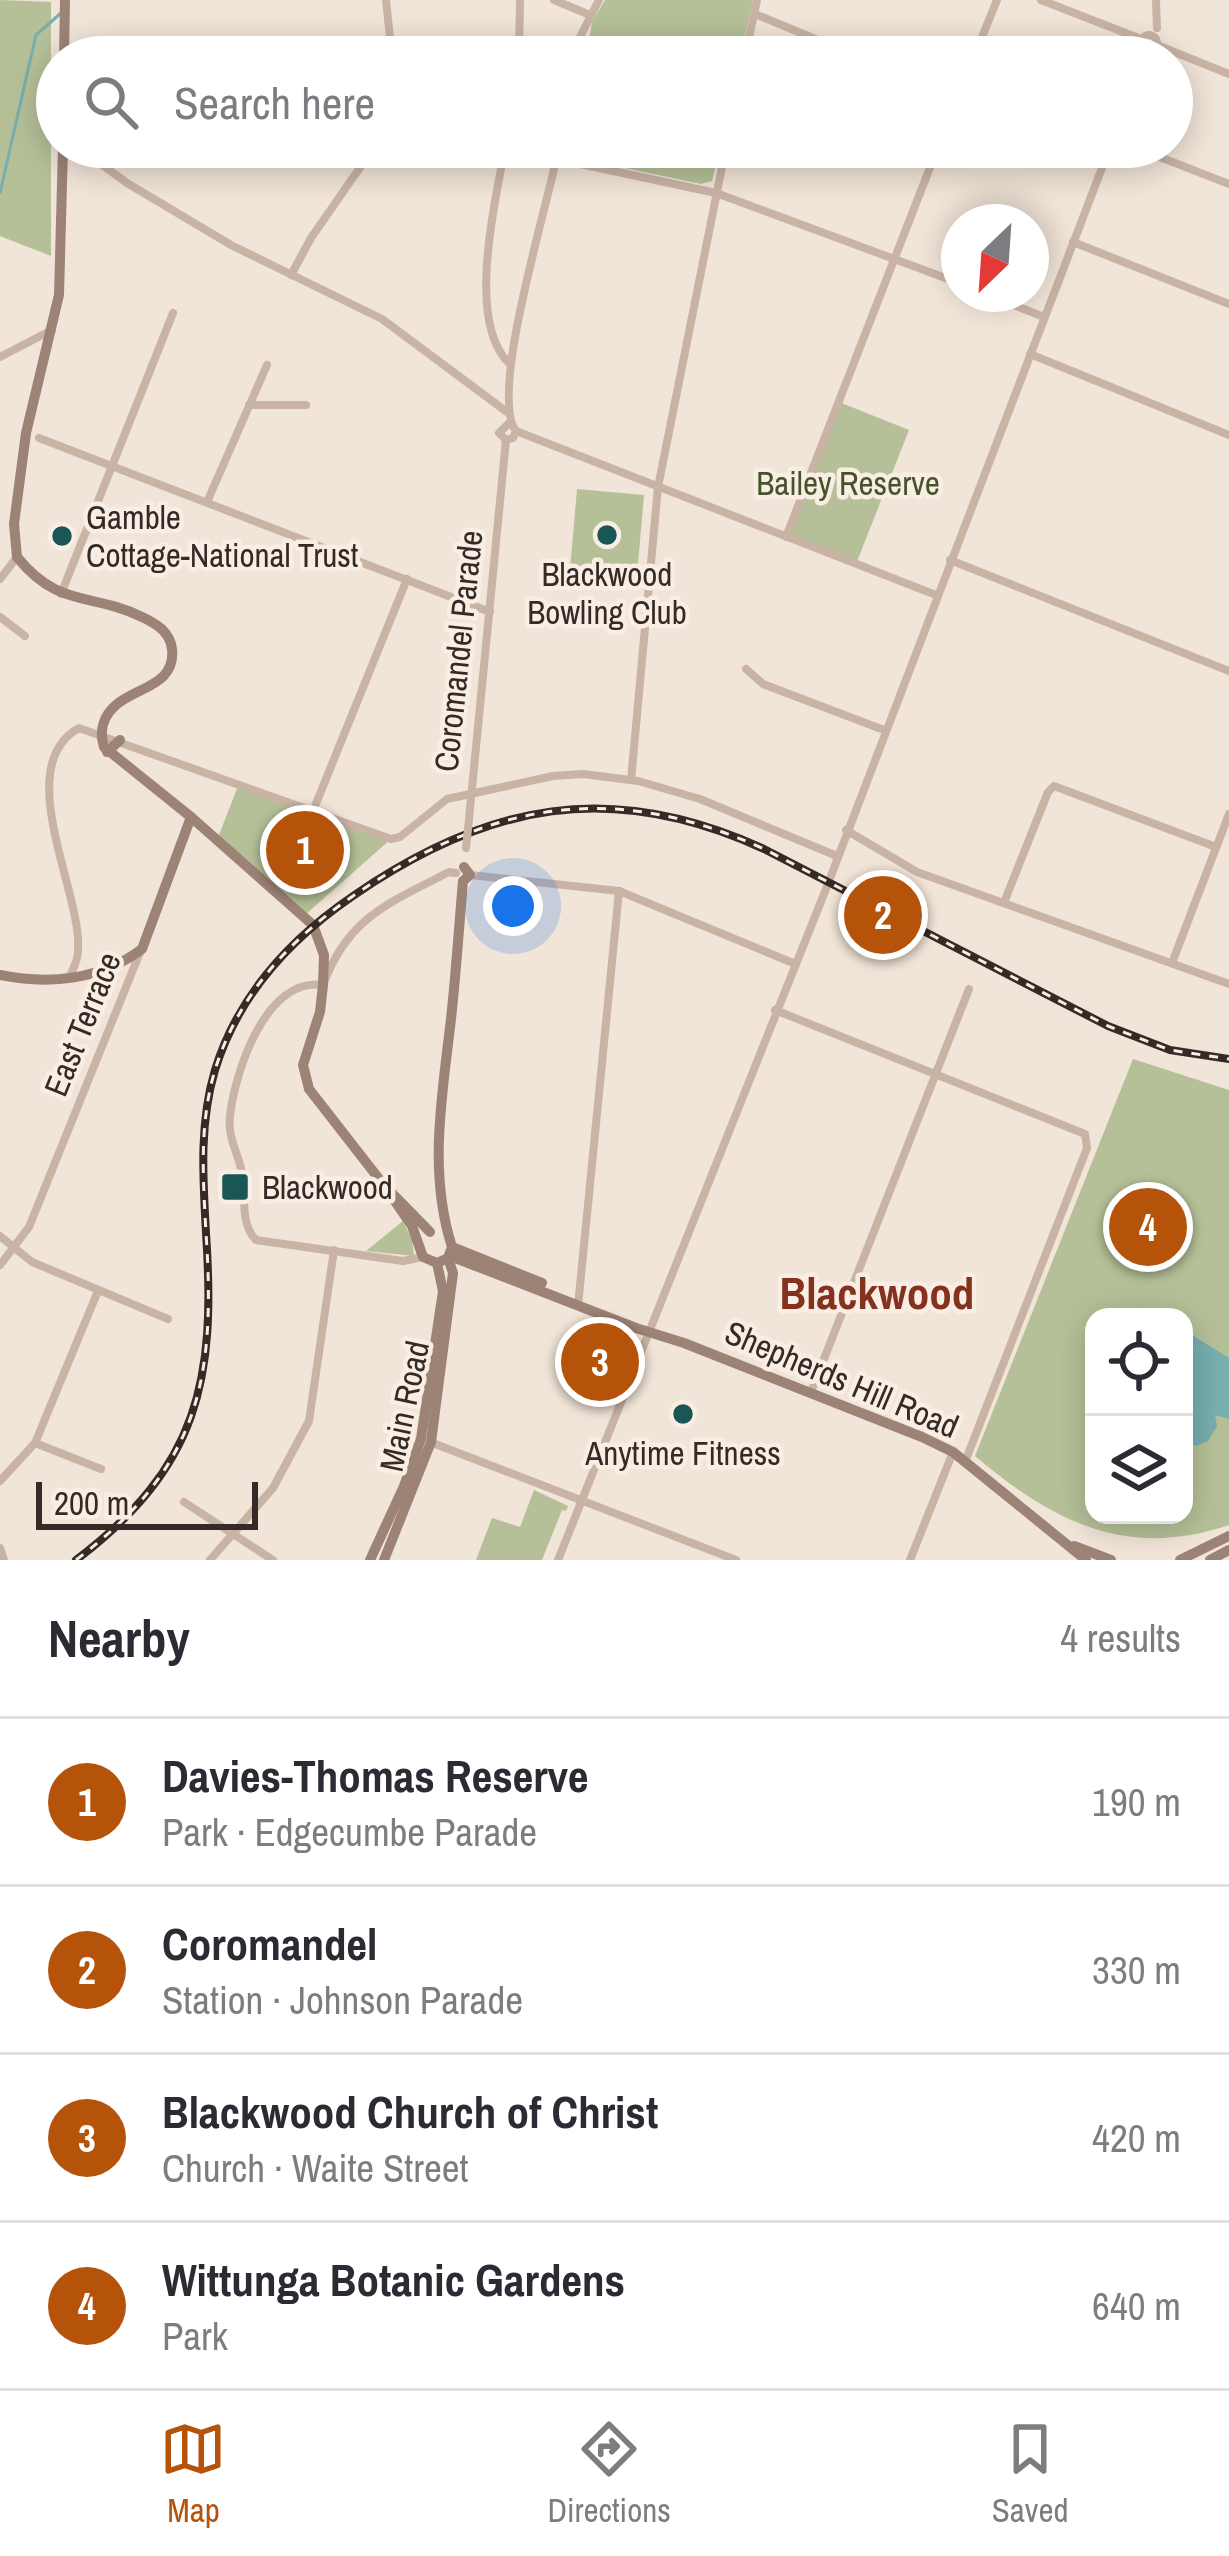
<!DOCTYPE html>
<html lang="en">
<head>
<meta charset="utf-8">
<style>
  body { margin:0; font-family:"Archivo Narrow",sans-serif; background:#f7f7f7; color:#2b2b33 }
  .controls { position:absolute; right:36px; bottom:36px; display:grid; overflow:hidden; border-radius:24px; box-shadow:0 6px 30px #0003 }
  .controls button { width:108px; height:108px; display:grid; place-items:center; padding:0; border:0; border-bottom:3px solid #e1e1e2; background:#fff; color:#2b2b33; font:60px sans-serif }
  .compass { position:absolute; left:941px; top:204px; width:108px; height:108px; border-radius:50%; background:#fff; box-shadow:0 6px 30px #0003; rotate:205deg }
  .scale { position:absolute; left:36px; bottom:30px; width:222px; box-sizing:border-box; padding-left:12px; border:6px solid #352a26; border-top:0; font-size:33px; line-height:42px; white-space:nowrap; color:#352a26; -webkit-text-stroke:9px #f9eee4; paint-order:stroke }
  .you { position:absolute; left:513px; top:906px; width:42px; height:42px; margin:-30px; border:9px solid #fff; border-radius:50%; background:#1a73e8; box-shadow:0 0 0 18px #1a73e833 }
  .badge { display:grid; place-items:center; width:78px; height:78px; border-radius:50%; background:#b45309; color:#fff; font-size:39px; font-weight:700 }
  .pin { position:absolute; translate:-50% -50%; border:6px solid #fff; box-shadow:0 3px 12px #0006 }
  .list { margin:0; padding:0; list-style:none }
  h2 { display:flex; justify-content:space-between; align-items:center; height:156px; margin:0; padding:0 48px; font-size:51px }
  h2 small { font-size:39px; font-weight:400; color:#7c7c81 }
  .list li { display:grid; grid-template-columns:78px 1fr auto; gap:36px; align-items:center; box-sizing:border-box; height:168px; padding:0 48px; border-top:3px solid #e1e1e2 }
  .list b { display:block; font-size:45px; white-space:nowrap }
  .list p { margin:0; font-size:39px; white-space:nowrap; color:#7c7c81 }
  .list em { font-size:39px; font-style:normal; color:#7c7c81 }
  .icon { flex:none; width:66px; height:66px; fill:none; stroke:currentColor; stroke-width:2; stroke-linecap:round; stroke-linejoin:round }
  .map { position:relative; flex:none; width:1229px; height:1560px; overflow:hidden }
  .search { position:absolute; background:#fff; box-shadow:0 6px 30px #0003; left:36px; right:36px; top:36px; height:132px; display:flex; align-items:center; gap:30px; box-sizing:border-box; padding:0 42px; border-radius:66px; color:#7c7c81; font-size:45px }
  .sheet { height:828px; background:#fff }
  nav { display:flex; justify-content:space-around; align-items:center; box-sizing:border-box; height:168px; border-top:3px solid #e1e1e2; background:#fff; font-size:33px; color:#7c7c81 }
  nav a { display:grid; justify-items:center; gap:6px }
  nav .on { color:#b45309 }
  .map>svg:first-child { display:block }
</style>
</head>
<body>
<div class="map">
<svg width="1229" height="1560" viewBox="0 0 1229 1560">
  <rect width="100%" height="100%" fill="#f1e4d8"/>
  <!-- green -->
  <g fill="#b5c098" fill-rule="evenodd">
    <path d="M0 0 51 2V256L0 236Z"/>
    <path d="M605 0H753L740 57H586L592 22Z"/>
    <path d="M570 147H720L712 181 701 184 573 157Z"/>
    <path d="M839 402 909 430 856 564 786 537Z"/>
    <path d="M577 489 644 495 637 575 570 569Z"/>
    <path d="M238 786 391 839 305 915 217 840Z"/>
    <path d="M1133 1059 1229 1090V1525C1126 1560 1052 1521 975 1456ZM1094 1317H1184V1515H1094Z"/>
    <path d="M403 1221 412 1240 414 1256 366 1251Z"/>
    <path d="M534 1490 568 1506 566 1511 562 1510 542 1560H476L492 1518 520 1527Z"/>
  </g>
  <!-- water -->
  <path fill="#77aeae" d="M1184 1330 1229 1358V1419L1215 1415 1217 1426 1208 1441 1196 1446 1184 1440Z"/>
  <g fill="none" stroke-linecap="round" stroke-linejoin="round">
    <!-- stream -->
    <path stroke="#77aeae" stroke-width="3" d="M0 193 36 35 61 13"/>
    <!-- street -->
    <g stroke="#c9b3a4" stroke-width="8">
      <path d="M386 0 392 57"/>
      <path d="M554 0 590 15"/>
      <path d="M1041 0 1141 39"/>
      <path d="M1156 0 1157 28"/>
      <path d="M755 14 859 57"/>
      <circle cx="1149" cy="43" r="8"/>
      <path d="M1157 45 1229 74"/>
      <path d="M519 57 520 0"/>
      <path d="M576 57 579 39 599 0"/>
      <path d="M745 57 757 0"/>
      <path d="M974 57 997 0"/>
      <path d="M88 147 101 164 127 183 231 245 382 319 507 412"/>
      <path d="M505 147C496 200 465 323 510 364"/>
      <path d="M1134 147 1229 184"/>
      <path d="M557 159 716 193 959 283"/>
      <path d="M1073 242 1229 304"/>
      <path d="M291 275 311 238 368 156"/>
      <path d="M986 294 1044 317"/>
      <path d="M1030 354 1229 435"/>
      <path d="M0 357 52 330"/>
      <path d="M249 405H306"/>
      <path d="M508 424 499 433 506 440 513 438 516 431C488 395 549 201 559 147"/>
      <path d="M516 431 936 595"/>
      <path d="M39 438 490 612"/>
      <path d="M207 502 267 365"/>
      <path d="M786 537 938 147"/>
      <path d="M950 560 1229 671"/>
      <path d="M0 579 17 557"/>
      <path d="M61 594 173 313"/>
      <path d="M0 617 25 636"/>
      <path d="M746 669 763 684 884 730"/>
      <path d="M631 780 658 487 726 147"/>
      <path d="M313 811 407 579"/>
      <path d="M469 819 506 440"/>
      <path d="M846 830 917 872 1229 984"/>
      <path d="M470 875 619 891 793 963"/>
      <path d="M1005 900 1048 792 1054 786 1216 847"/>
      <path d="M1172 963 1229 814"/>
      <path d="M69 978C73 969 78 961 78 951 83 894 10 766 79 728L391 839 400 837 447 799 553 776 583 774 638 781 700 799 837 856"/>
      <path d="M775 1010 1085 1134 1087 1148 965 1462"/>
      <path d="M0 1236 32 1262 168 1319"/>
      <path d="M423 1257 403 1261 256 1240C241 1226 245 1198 243 1179 241 1157 227 1140 230 1116 235 1071 266 977 323 985 348 917 389 903 449 872L456 873"/>
      <path d="M0 1265 29 1227 141 950"/>
      <path d="M578 1306 619 891"/>
      <path d="M811 1392 969 989"/>
      <path d="M430 1442 736 1560"/>
      <path d="M35 1443 101 1469"/>
      <path d="M0 1481 35 1443 98 1291"/>
      <path d="M184 1502 273 1560"/>
      <path d="M0 1548 4 1560"/>
      <path d="M210 1560 273 1488 309 1421 334 1250"/>
      <path d="M558 1560 824 894 1110 147"/>
      <path d="M910 1560 953 1452"/>
    </g>
    <!-- secondary -->
    <g stroke="#9d8276" stroke-width="10">
      <path d="M64 57 65 0"/>
      <path d="M63 147 59 295 26 433 14 524 17 557C59 609 91 592 142 617 157 624 170 632 172 649 176 685 137 687 116 705 103 716 99 731 104 747L191 817 313 925 324 955 323 985 320 1012 303 1065 309 1089 383 1184 430 1232"/>
      <path d="M107 752 120 740"/>
      <path d="M0 975C49 985 101 980 142 949L191 817"/>
      <path d="M385 1187 412 1226 423 1257 437 1263"/>
      <path d="M452 1247 542 1283"/>
      <path d="M450 1256 636 1328 684 1343 922 1437 953 1452 1086 1560"/>
      <path d="M437 1263 448 1258 452 1247C428 1172 442 1097 451 1019 456 973 459 927 463 881L470 875 464 867"/>
      <path d="M1074 1546 1111 1560"/>
      <path d="M370 1560 404 1486 421 1439 443 1291 437 1263"/>
      <path d="M384 1560 431 1442 453 1273 448 1258"/>
      <path d="M1180 1560 1229 1536"/>
      <path d="M1210 1560 1229 1550"/>
    </g>
    <defs>
      <path id="rail" d="M76 1560C199 1467 216 1380 206 1233 203 1178 199 1124 215 1070 238 995 290 939 353 896 488 803 611 779 764 849L1108 1026 1170 1050 1229 1059"/>
    </defs>
    <!-- rail casing -->
    <use href="#rail" stroke="#352a26" stroke-width="8"/>
    <!-- rail -->
    <use href="#rail" stroke="#f9eee4" stroke-width="3" stroke-dasharray="9" stroke-linecap="butt"/>
    <!-- street-bridge -->
    <path stroke="#c9b3a4" stroke-width="8" d="M466 848 469 819"/>
  </g>
  <!-- markers -->
  <g fill="#1b5656" stroke="#f9eee4" stroke-width="4.5">
    <circle cx="607" cy="535" r="12"/>
    <circle cx="62" cy="536" r="12"/>
    <rect x="220" y="1172" width="30" height="30" rx="6"/>
    <circle cx="683" cy="1414" r="12"/>
  </g>
  <g text-anchor="middle" stroke-width="9" stroke-linejoin="round" paint-order="stroke">
    <!-- park labels -->
    <g font-size="33" fill="#46532a" stroke="#f9eee4">
      <text x="848" y="495">Bailey Reserve</text>
    </g>
    <!-- poi labels -->
    <g font-size="33" fill="#352a26" stroke="#f9eee4" text-anchor="start">
      <text x="86" y="529">Gamble<tspan x="86" dy="38">Cottage-National Trust</tspan></text>
      <text x="607" y="586" text-anchor="middle">Blackwood<tspan x="607" dy="38">Bowling Club</tspan></text>
      <text x="262" y="1199">Blackwood</text>
      <text x="683" y="1465" text-anchor="middle">Anytime Fitness</text>
    </g>
    <!-- street labels -->
    <g font-size="33" fill="#352a26" stroke="#f9eee4">
      <text transform="translate(458 651) rotate(-84)" y="12">Coromandel Parade</text>
      <text transform="translate(82 1024) rotate(-68)" y="12">East Terrace</text>
      <text transform="translate(842 1379) rotate(23)" y="12">Shepherds Hill Road</text>
      <text transform="translate(404 1406) rotate(-78)" y="12">Main Road</text>
    </g>
    <!-- district labels -->
    <g font-size="45" font-weight="bold" fill="#84311e" stroke="#f9eee4">
      <text x="877" y="1309">Blackwood</text>
    </g>
  </g>
</svg>
<div class="controls">
<button><svg class="icon" aria-label="locate" viewBox="0 0 24 24"><circle cx="12" cy="12" r="6"/><path d="M12 2v4M12 18v4M2 12h4M18 12h4"/></svg></button>
<button><svg class="icon" aria-label="layers" viewBox="0 0 24 24"><path d="M12 4l9 5-9 5-9-5zM3 14l9 5 9-5"/></svg></button>
</div>
<svg class="compass" viewBox="-18 -18 36 36"><path d="M0-13l5 13h-10z" fill="#e53935"/><path d="M0 13l5-13h-10z" fill="#7c7c81"/></svg>
<div class="scale">200 m</div>
<div class="you"></div>
<div class="pin badge" style="left:305px;top:850px">1</div>
<div class="pin badge" style="left:883px;top:915px">2</div>
<div class="pin badge" style="left:600px;top:1362px">3</div>
<div class="pin badge" style="left:1148px;top:1227px">4</div>
<div class="search"><svg class="icon" aria-label="search" viewBox="0 0 24 24"><circle cx="10" cy="10" r="6"/><path d="M15 15l6 6"/></svg>Search here</div>
</div>
<section class="sheet">
<h2>Nearby<small>4 results</small></h2>
<ul class="list">
<li><span class="badge">1</span><div><b>Davies-Thomas Reserve</b><p>Park · Edgecumbe Parade</p></div><em>190 m</em></li>
<li><span class="badge">2</span><div><b>Coromandel</b><p>Station · Johnson Parade</p></div><em>330 m</em></li>
<li><span class="badge">3</span><div><b>Blackwood Church of Christ</b><p>Church · Waite Street</p></div><em>420 m</em></li>
<li><span class="badge">4</span><div><b>Wittunga Botanic Gardens</b><p>Park</p></div><em>640 m</em></li>
</ul>
</section>
<nav>
<a class="on"><svg class="icon" aria-label="map" viewBox="0 0 24 24"><path d="M3 6l6-2 6 2 6-2v14l-6 2-6-2-6 2zM9 4v14M15 6v14"/></svg>Map</a>
<a><svg class="icon" aria-label="directions" viewBox="0 0 24 24"><path d="M12 3l9 9-9 9-9-9zM9 14v-3h6M13 9l2 2-2 2"/></svg>Directions</a>
<a><svg class="icon" aria-label="saved" viewBox="0 0 24 24"><path d="M7 4h10v16l-5-4-5 4z"/></svg>Saved</a>
</nav>
</body>
</html>
